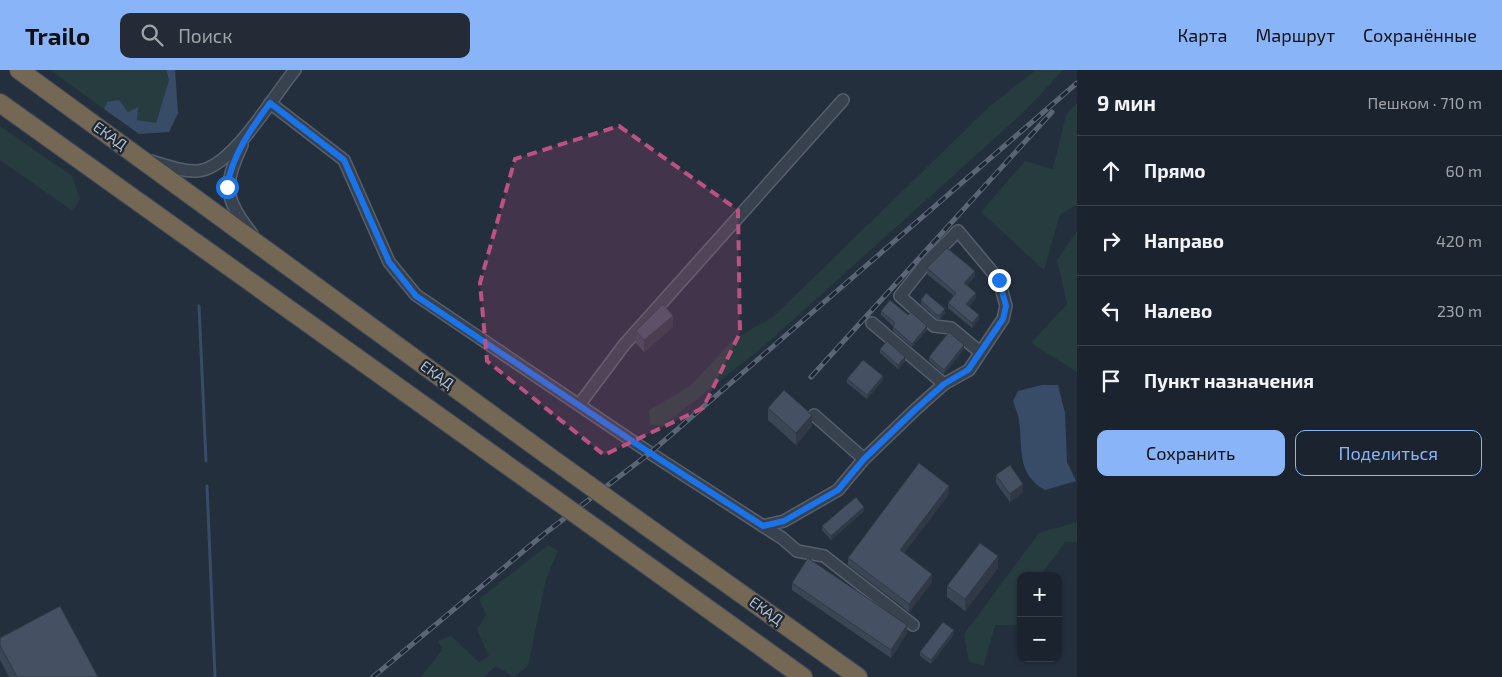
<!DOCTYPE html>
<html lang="ru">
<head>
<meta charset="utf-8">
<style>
  body { margin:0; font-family:"Exo 2",sans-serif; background:#242b36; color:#f1f3f6 }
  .controls { position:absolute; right:15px; bottom:15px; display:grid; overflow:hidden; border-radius:10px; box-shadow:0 1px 4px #0004 }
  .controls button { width:45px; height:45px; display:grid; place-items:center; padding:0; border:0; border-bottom:1px solid #39404a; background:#1b232e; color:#f1f3f6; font:25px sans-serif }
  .stop { position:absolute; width:15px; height:15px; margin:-11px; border:4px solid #1a73e8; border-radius:50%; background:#fff }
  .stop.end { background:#1a73e8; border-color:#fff; box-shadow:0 1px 5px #0008 }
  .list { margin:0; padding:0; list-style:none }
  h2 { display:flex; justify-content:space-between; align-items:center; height:65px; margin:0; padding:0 20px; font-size:21px }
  h2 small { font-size:16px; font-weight:400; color:#a0a4aa }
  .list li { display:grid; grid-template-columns:32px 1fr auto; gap:15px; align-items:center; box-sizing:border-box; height:70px; padding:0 20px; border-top:1px solid #39404a }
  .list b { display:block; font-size:19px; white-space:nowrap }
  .list em { font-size:16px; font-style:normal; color:#a0a4aa }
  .actions { display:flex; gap:10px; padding:15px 20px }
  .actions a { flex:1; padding:11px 0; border:1px solid #8ab4f8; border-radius:10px; text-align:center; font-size:18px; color:#8ab4f8 }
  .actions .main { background:#8ab4f8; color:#111 }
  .icon { flex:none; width:28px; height:28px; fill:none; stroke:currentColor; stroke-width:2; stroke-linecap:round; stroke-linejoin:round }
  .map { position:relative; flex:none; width:1077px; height:607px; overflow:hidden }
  header { display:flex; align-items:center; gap:30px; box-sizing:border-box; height:70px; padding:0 25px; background:#8ab4f8; color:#111 }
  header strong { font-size:24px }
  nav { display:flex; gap:28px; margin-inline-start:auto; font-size:18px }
  .search { width:350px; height:45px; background:#242b36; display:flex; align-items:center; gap:12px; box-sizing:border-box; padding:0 18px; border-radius:10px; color:#a0a4aa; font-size:19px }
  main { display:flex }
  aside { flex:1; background:#1b232e }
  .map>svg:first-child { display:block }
</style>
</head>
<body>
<header>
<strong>Trailo</strong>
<div class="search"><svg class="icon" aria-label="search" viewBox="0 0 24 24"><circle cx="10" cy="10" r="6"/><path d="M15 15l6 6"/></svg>Поиск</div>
<nav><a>Карта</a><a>Маршрут</a><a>Сохранённые</a></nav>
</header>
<main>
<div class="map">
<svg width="1077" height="607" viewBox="0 0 1077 607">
  <rect width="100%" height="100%" fill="#242f3e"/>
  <!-- green -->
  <g fill="#263c3f">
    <path d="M50 0H166L169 10 156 53 136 50 138 37 128 42 107 32 104 39Z"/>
    <path d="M1036 0H1063L1025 41 764 276 664 355H650L649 340 690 316 734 269 773 247 990 36Z"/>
    <path d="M1077 33V135L1060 144 1044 200 981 142 1025 91 1053 99 1066 45Z"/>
    <path d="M0 56 72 106 80 129 73 141 0 90Z"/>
    <path d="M1077 161V302L1031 273 1067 234 1057 190Z"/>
    <path d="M1077 452V472H1065L1040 506H1021V532L1018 536 1021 555H995L984 595 969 592 964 564 1039 463Z"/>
    <path d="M548 475 558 481 546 509 528 596 514 607 496 596 484 607H421L442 580 438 571 451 566 479 592 489 586 477 560 486 545 479 529Z"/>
  </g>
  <!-- water -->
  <g fill="#394c67">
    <path d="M166 0H175L178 43 169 62 139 64 104 39 107 32 119 30 128 42 138 37 137 50 156 53 169 10Z"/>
    <path d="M1042 315H1058L1065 343 1067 392 1076 411 1045 420C1016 404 1023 378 1019 350 1018 344 1015 337 1013 331L1018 321Z"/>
  </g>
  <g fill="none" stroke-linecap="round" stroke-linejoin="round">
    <!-- stream -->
    <g stroke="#394c67" stroke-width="3">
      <path d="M199 236 206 391"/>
      <path d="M207 416 215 607"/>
    </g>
    <defs>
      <g id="minor">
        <path d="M270 33 344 90 389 192 416 225 650 383 763 456 784 451 838 420 864 389 916 339 944 314 969 300 1003 249 1006 236 999 210 958 161 927 192 900 226 934 256 951 258 980 282"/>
        <path d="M242 75C223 116 224 128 252 164"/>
        <path d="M151 91C165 95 182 102 197 101 232 99 273 26 295 0"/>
        <path d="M872 253 944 314"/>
        <path d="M579 335 624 275 843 30"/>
        <path d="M814 345 864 389"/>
        <path d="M763 456 782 468 797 481 824 486 913 555"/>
      </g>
      <g id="highway">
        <path d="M19 0 547 385"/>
        <path d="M0 33 528 410"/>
        <path d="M625 441 858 607"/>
        <path d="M605 465 803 607"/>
      </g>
    </defs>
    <!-- minor casing -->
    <use href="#minor" stroke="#565f6c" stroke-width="14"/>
    <!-- highway casing -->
    <use href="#highway" stroke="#434c59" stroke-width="20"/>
    <!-- minor -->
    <use href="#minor" stroke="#38414e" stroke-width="11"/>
    <!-- highway -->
    <use href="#highway" stroke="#746855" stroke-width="18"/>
    <defs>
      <g id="rail">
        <path d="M811 307 1052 42"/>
        <path d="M373 607 544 464 650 383 1077 13"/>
      </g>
    </defs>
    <!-- rail casing -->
    <use href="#rail" stroke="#5a6575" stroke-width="5"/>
    <!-- rail -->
    <use href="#rail" stroke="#1d2633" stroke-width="3" stroke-dasharray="9" stroke-linecap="butt"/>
    <defs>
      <g id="highway-bridge">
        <path d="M547 385 625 441"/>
        <path d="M528 410 605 465"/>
      </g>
    </defs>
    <!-- highway-bridge casing -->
    <use href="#highway-bridge" stroke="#434c59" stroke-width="20" stroke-linecap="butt"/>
    <!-- highway-bridge -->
    <use href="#highway-bridge" stroke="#746855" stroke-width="18"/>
  </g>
  <!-- wall -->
  <g fill="#3b4654">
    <path d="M927 198 975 206 967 215 976 228 969 236 979 250 972 258 948 238V233L954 226 927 204Z"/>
    <path d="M921 230 945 243 940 249H937L921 234Z"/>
    <path d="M881 241 927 260 912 277 893 261V256L881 245Z"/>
    <path d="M673 257 644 282 636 273V261Z"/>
    <path d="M880 279 905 291 898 299 880 283Z"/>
    <path d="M964 279 944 304 929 291V287Z"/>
    <path d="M847 309 883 310 867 329 847 313Z"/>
    <path d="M768 338 812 356 796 375 768 350Z"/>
    <path d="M996 405 1023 422 1010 432 996 413Z"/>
    <path d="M949 424 904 483 932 512 909 542 848 495V488Z"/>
    <path d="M864 441 831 470 822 460V456Z"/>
    <path d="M998 498 965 541 947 527V516Z"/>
    <path d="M792 513 907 563 891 588 792 520Z"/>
    <path d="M954 564 931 594 920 586V582Z"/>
    <path d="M0 568 98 607H9L0 590Z"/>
  </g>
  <!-- shaded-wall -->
  <g fill="#303945">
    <path d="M975 201V206L964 218V213Z"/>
    <path d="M976 223V228L966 239V234Z"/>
    <path d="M945 239V243L940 249V245Z"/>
    <path d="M979 245V250L972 258V253Z"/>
    <path d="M673 246V257L644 282V270Z"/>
    <path d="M927 256V260L912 277V274Z"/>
    <path d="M964 275V279L944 304V300Z"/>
    <path d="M905 287V291L898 299V295Z"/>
    <path d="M883 306V310L867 329V325Z"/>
    <path d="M812 345V356L796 375V363Z"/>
    <path d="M1023 414V422L1010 432V424Z"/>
    <path d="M949 416V424L900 488V480Z"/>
    <path d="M864 437V441L831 470V466Z"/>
    <path d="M998 486V498L965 541V529Z"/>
    <path d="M932 504V512L909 542V534Z"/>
    <path d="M907 555V563L891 588V580Z"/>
    <path d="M954 560V564L931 594V590Z"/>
  </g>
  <!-- building -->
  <g fill="#455162" stroke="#303945">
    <path d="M947 178 975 201 964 213 976 223 966 234 979 245 972 253 948 233 956 223 927 198Z"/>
    <path d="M926 223 945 239 940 245H937L921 230Z"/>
    <path d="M890 230 908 245 911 242 927 256 912 274 893 257 895 253 881 241Z"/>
    <path d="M663 234 673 246 644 270 636 261Z"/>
    <path d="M949 262 964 275 944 300 929 287Z"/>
    <path d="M887 271 905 287 898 295 880 279Z"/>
    <path d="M863 290 883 306 867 325 847 309Z"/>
    <path d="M784 320 812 345 796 363 768 338Z"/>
    <path d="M919 393 949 416 900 480 932 504 909 534 848 488Z"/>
    <path d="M1010 395 1023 414 1010 424 996 405Z"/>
    <path d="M856 427 864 437 831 466 822 456Z"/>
    <path d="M980 473 998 486 965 529 947 516Z"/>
    <path d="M808 488 907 555 891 580 792 513Z"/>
    <path d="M60 536 98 607H17L0 575V568Z"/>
    <path d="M943 552 954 560 931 590 920 582Z"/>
  </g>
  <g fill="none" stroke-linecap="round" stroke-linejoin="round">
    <!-- route -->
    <path stroke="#1a73e8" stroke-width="6" d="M227 117C232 85 251 59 270 33L344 90 389 192 416 226 650 383 763 456 784 451 838 420 864 389 916 339 944 314 968 300 1003 249 1006 236 999 210"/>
  </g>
  <!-- marked area -->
  <path fill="#bd5182" fill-opacity="0.2" stroke="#bd5182" stroke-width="4" stroke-dasharray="10 6" stroke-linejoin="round" d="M619 56 738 140 740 263 703 338 604 385 487 291 480 213 515 89Z"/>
  <g text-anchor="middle" stroke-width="4.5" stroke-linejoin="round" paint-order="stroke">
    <!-- street labels -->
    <g font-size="15" fill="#b4bcc9" stroke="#1d2633">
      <text transform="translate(110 66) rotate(36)" y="5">ЕКАД</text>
      <text transform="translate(437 305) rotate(36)" y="5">ЕКАД</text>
      <text transform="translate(766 541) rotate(36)" y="5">ЕКАД</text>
    </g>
  </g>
</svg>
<div class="controls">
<button>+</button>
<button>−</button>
</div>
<div class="stop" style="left:227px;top:117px"></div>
<div class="stop end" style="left:999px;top:210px"></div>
</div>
<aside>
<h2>9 мин<small>Пешком · 710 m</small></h2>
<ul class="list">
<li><svg class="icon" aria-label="ahead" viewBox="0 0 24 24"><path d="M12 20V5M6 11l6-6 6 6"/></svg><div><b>Прямо</b></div><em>60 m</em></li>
<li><svg class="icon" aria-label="right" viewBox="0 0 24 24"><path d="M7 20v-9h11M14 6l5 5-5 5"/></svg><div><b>Направо</b></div><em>420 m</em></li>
<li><svg class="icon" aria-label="left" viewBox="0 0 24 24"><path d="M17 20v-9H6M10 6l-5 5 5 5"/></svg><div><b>Налево</b></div><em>230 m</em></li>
<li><svg class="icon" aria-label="arrive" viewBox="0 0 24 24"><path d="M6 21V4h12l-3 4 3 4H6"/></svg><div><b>Пункт назначения</b></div></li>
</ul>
<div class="actions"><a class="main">Сохранить</a><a>Поделиться</a></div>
</aside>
</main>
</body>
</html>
